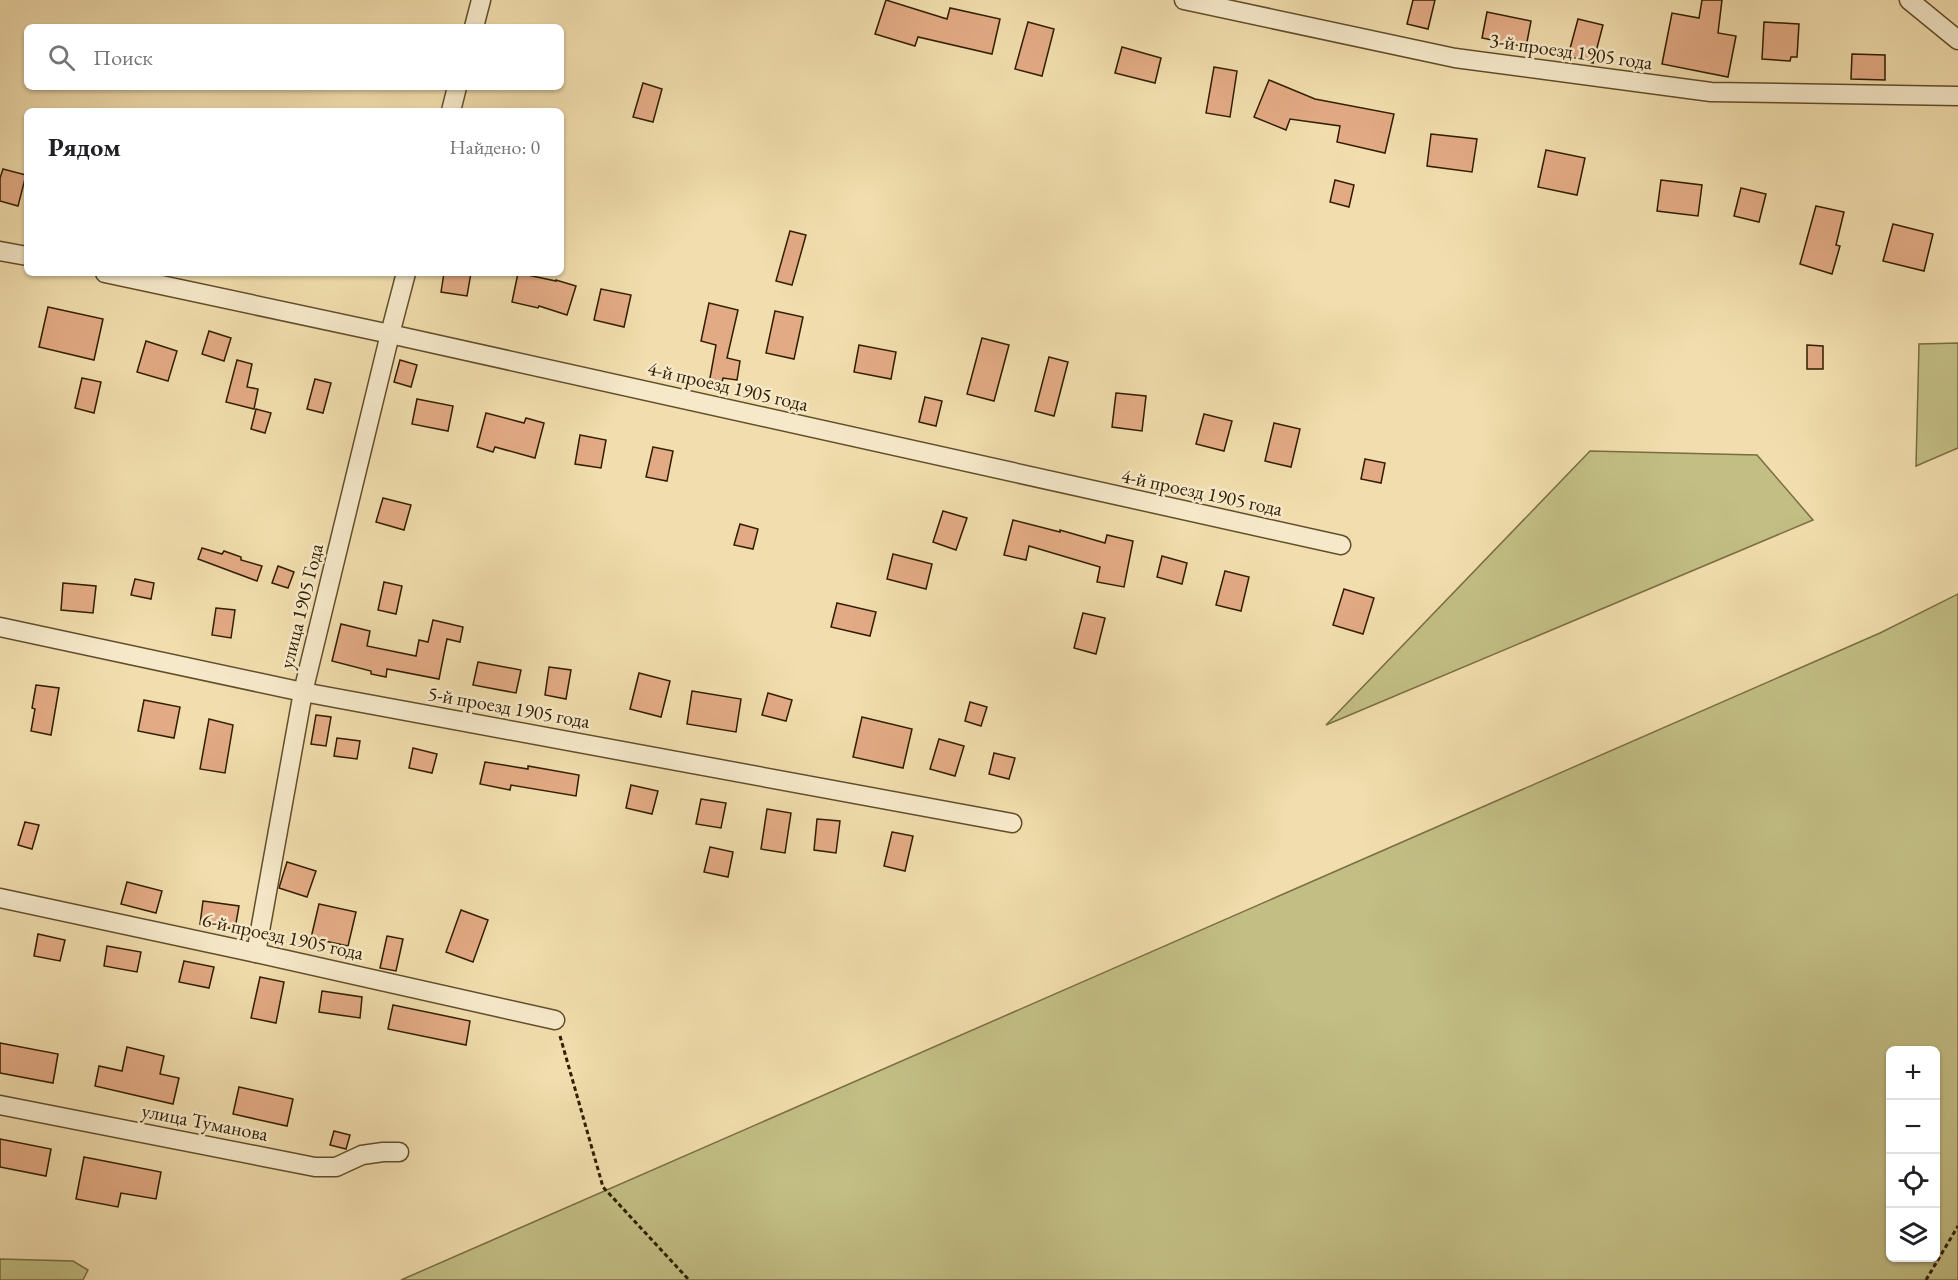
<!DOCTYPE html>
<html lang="ru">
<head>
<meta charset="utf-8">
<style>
  body { margin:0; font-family:"EB Garamond",serif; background:#f6f6f6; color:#202124 }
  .controls { position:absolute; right:18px; bottom:18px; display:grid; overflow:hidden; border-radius:9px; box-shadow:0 2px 4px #0004 }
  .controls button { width:54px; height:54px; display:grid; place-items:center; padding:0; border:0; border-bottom:2px solid #e0e0e0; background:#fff; color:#202124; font:30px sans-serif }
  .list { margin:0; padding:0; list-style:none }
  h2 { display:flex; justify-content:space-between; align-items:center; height:78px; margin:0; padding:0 24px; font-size:26px }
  h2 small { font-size:20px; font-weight:400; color:#757577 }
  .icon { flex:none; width:33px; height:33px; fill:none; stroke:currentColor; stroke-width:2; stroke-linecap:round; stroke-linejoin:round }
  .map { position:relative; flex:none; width:1958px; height:1280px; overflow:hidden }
  .search { position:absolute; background:#fff; box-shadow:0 2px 4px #0004; left:24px; top:24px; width:540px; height:66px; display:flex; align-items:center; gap:15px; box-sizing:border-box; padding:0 21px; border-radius:9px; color:#757577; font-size:22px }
  .panel { position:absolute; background:#fff; box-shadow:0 2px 4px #0004; left:24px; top:108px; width:540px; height:168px; border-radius:9px }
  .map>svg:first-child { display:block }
</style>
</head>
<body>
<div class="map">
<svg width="1958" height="1280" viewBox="0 0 1958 1280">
  <rect width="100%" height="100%" fill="#f1ddad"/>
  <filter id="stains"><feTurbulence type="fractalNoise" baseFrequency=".00333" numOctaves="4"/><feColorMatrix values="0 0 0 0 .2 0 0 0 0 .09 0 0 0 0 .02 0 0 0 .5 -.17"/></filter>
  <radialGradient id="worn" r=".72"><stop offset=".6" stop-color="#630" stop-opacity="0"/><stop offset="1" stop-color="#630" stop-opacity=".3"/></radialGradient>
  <!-- green -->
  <g fill="#c2be84" stroke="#7a6e42" stroke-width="1.5" fill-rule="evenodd">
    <path d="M1958 343V448L1916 466 1919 344Z"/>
    <path d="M1590 451 1757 455 1813 520 1326 725Z"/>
    <path d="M1958 594V1280H401L1880 633ZM1936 1050V1258H1890V1050Z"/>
    <path d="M0 1259 73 1261 88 1270 83 1280H0Z"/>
  </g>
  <!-- building -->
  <g fill="#e3ab85" stroke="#311e00" stroke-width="1.5">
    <path d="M886 0 947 19 950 8 1000 19 992 54 918 37 915 46 875 34Z"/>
    <path d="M1413 0H1435L1428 29 1407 24Z"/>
    <path d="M1702 0H1722L1718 33 1736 36 1728 77 1662 64 1672 13 1699 18Z"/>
    <path d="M1487 12 1531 21 1526 47 1482 38Z"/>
    <path d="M1578 19 1603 25 1593 63 1568 56Z"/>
    <path d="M1028 22 1054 29 1042 76 1015 69Z"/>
    <path d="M1764 22 1799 24 1797 57H1791L1790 61 1762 59Z"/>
    <path d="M1122 47 1161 58 1155 83 1115 73Z"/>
    <path d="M1852 54 1885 55V80L1851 79Z"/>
    <path d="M1214 67 1237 71 1230 117 1206 113Z"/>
    <path d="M1269 80 1315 99 1394 114 1385 153 1337 142 1340 126 1290 119 1286 130 1254 117Z"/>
    <path d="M643 83 662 89 653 122 633 117Z"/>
    <path d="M1431 134 1477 139 1472 172 1427 166Z"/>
    <path d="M1546 150 1585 158 1577 195 1538 187Z"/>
    <path d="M3 169 26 175 18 206 0 201V178Z"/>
    <path d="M1335 180 1354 185 1349 207 1330 202Z"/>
    <path d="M1661 180 1702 185 1698 216 1657 211Z"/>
    <path d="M1741 188 1766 194 1759 222 1734 216Z"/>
    <path d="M1816 206 1844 212 1836 245 1840 246 1832 274 1800 264Z"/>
    <path d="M1893 224 1933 234 1924 271 1883 261Z"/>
    <path d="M790 231 806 235 792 285 776 281Z"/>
    <path d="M444 273H471L467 296 441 292Z"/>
    <path d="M518 273 556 281V280L576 286 567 315 539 306 538 308 512 302Z"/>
    <path d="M601 289 631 295 624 327 594 320Z"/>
    <path d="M709 303 738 310 727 358 740 361 737 380 723 378 720 391 708 389 716 345 701 341Z"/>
    <path d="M48 307 103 319 94 360 39 347Z"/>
    <path d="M775 311 803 317 794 359 766 353Z"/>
    <path d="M209 331 231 338 224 361 202 354Z"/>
    <path d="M982 338 1009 345 994 401 967 394Z"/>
    <path d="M146 341 177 351 168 381 137 372Z"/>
    <path d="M859 345 896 352 891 379 854 372Z"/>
    <path d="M1807 345 1823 346V369H1807Z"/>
    <path d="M1049 357 1068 362 1054 416 1035 411Z"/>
    <path d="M237 360 252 364 247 387 258 389 254 409 226 402Z"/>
    <path d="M400 360 417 365 411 387 394 382Z"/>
    <path d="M82 378 101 382 94 413 75 408Z"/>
    <path d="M315 379 331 383 323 413 307 409Z"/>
    <path d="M1116 393 1146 396 1142 431 1112 427Z"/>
    <path d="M925 397 942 401 936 426 919 422Z"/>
    <path d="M417 399 453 406 448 431 412 424Z"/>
    <path d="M256 409 271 413 265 433 251 429Z"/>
    <path d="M486 413 524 423 526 418 544 423 535 458 495 447 493 452 477 447Z"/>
    <path d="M1204 414 1232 421 1224 451 1196 444Z"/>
    <path d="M1274 423 1300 429 1291 467 1265 461Z"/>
    <path d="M580 435 606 440 601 468 575 464Z"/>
    <path d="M653 447 673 451 667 481 646 477Z"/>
    <path d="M1365 459 1385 463 1381 483 1361 479Z"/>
    <path d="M383 498 411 505 404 530 376 522Z"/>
    <path d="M943 511 967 518 956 550 933 542Z"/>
    <path d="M1013 520 1060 532V530L1105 543 1107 535 1133 541 1124 587 1097 582 1100 567 1029 546 1026 560 1004 555Z"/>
    <path d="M740 524 758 529 753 549 734 545Z"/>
    <path d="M202 548 222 554 224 551 241 557V560L262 566 257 581 198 559Z"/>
    <path d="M893 554 932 564 926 589 887 579Z"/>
    <path d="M1162 556 1187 563 1182 584 1157 577Z"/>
    <path d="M278 566 294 572 288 588 272 583Z"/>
    <path d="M1225 571 1249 577 1241 611 1216 605Z"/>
    <path d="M135 579 154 583 151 599 131 595Z"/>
    <path d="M384 582 402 586 396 614 378 610Z"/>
    <path d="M63 583 96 586 93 613 61 610Z"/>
    <path d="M1344 589 1374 598 1363 634 1333 625Z"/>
    <path d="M837 603 876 612 870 636 831 627Z"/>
    <path d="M216 608 235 610 231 638 212 635Z"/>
    <path d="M1083 613 1105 618 1096 654 1074 648Z"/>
    <path d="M433 620 463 627 460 642 447 639 439 679 387 669 386 677 371 674V671L332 661 341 624 370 631 367 646 416 656 419 640 428 642Z"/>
    <path d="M478 662 521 670 516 693 473 685Z"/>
    <path d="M549 667 571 670 566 699 545 695Z"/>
    <path d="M639 673 670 681 661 717 630 709Z"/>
    <path d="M36 685 59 688 51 735 31 731 35 709 32 708Z"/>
    <path d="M692 691 741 699 736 732 687 724Z"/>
    <path d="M768 693 792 700 786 721 762 715Z"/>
    <path d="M144 700 180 707 174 738 138 731Z"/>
    <path d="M970 702 987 707 981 726 965 721Z"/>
    <path d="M316 715 331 717 326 746 311 744Z"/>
    <path d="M862 717 912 729 903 768 853 757Z"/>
    <path d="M209 719 233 725 225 773 200 769Z"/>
    <path d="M337 738 360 741 357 759 334 756Z"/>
    <path d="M939 739 964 746 955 776 930 769Z"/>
    <path d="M413 748 437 754 432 773 409 768Z"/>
    <path d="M994 753 1015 758 1009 779 989 774Z"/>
    <path d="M485 762 528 769V766L579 775 576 796 511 785 510 790 480 784Z"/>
    <path d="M631 785 658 791 652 814 626 808Z"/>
    <path d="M701 799 726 803 721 828 696 824Z"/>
    <path d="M767 809 791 813 785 853 761 849Z"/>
    <path d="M817 819 840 821 836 853 814 850Z"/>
    <path d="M25 822 39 825 32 849 18 845Z"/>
    <path d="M892 832 913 836 905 871 884 866Z"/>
    <path d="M710 847 733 852 728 877 704 872Z"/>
    <path d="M287 862 316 871 307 897 279 888Z"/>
    <path d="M127 882 162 891 156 913 121 904Z"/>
    <path d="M203 901 239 906 235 929 200 924Z"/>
    <path d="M319 904 356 912 348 946 311 938Z"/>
    <path d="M461 910 488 920 473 962 446 952Z"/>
    <path d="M38 934 65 940 60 961 34 956Z"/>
    <path d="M387 936 403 939 396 971 380 968Z"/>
    <path d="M107 946 141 952 137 972 104 966Z"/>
    <path d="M184 961 214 967 209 988 179 982Z"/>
    <path d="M260 977 284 982 276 1023 251 1018Z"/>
    <path d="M322 991 362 997 360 1018 319 1012Z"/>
    <path d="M393 1005 470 1021 466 1045 388 1029Z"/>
    <path d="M0 1043 58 1054 53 1083 0 1073Z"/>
    <path d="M127 1047 164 1056 160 1074 179 1078 173 1104 95 1086 99 1066 122 1071Z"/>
    <path d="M239 1087 293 1099 287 1126 233 1114Z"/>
    <path d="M334 1131 350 1135 346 1149 330 1145Z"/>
    <path d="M0 1139 51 1149 46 1176 0 1167Z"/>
    <path d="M84 1157 161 1172 156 1199 121 1193 118 1207 76 1199Z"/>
  </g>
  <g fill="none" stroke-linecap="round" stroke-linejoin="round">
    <defs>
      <g id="minor">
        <path d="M1184 0 1455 58 1711 92 1958 96"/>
        <path d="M1909 0 1958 40"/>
        <path d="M474 27 481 0"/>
        <path d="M451 111 457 87"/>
        <path d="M0 251 27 256"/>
        <path d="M105 273 390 334 1341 545"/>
        <path d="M0 627 303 692 1012 823"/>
        <path d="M0 898 256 953 555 1020"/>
        <path d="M256 953 303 692 390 334 406 273"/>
        <path d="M0 1105 315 1167H336L362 1155 383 1152H399"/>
      </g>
    </defs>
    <!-- minor casing -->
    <use href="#minor" stroke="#614e2b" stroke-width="21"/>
    <!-- path -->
    <g stroke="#311e00" stroke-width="3" stroke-dasharray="4.5 3" stroke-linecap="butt">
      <path d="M560 1036 603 1187 689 1280"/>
      <path d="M1926 1280 1958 1226"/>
    </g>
    <!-- minor -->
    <use href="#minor" stroke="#f6e9ca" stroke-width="18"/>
  </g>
  <g text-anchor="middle" stroke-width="5" stroke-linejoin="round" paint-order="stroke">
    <!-- street labels -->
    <g font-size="20" fill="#311e00" stroke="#f6e9ca">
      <text transform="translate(1571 51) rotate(8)" y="7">3-й проезд 1905 года</text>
      <text transform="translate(728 386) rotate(13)" y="7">4-й проезд 1905 года</text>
      <text transform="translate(1202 492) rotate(12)" y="7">4-й проезд 1905 года</text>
      <text transform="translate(301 606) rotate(-76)" y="7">улица 1905 Года</text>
      <text transform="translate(509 707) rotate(10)" y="7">5-й проезд 1905 года</text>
      <text transform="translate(283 936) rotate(12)" y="7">6-й проезд 1905 года</text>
      <text transform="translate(205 1122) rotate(11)" y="7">улица Туманова</text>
    </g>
  </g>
  <rect width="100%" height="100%" filter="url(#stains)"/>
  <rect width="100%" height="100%" fill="url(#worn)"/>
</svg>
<div class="controls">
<button>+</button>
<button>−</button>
<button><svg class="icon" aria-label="locate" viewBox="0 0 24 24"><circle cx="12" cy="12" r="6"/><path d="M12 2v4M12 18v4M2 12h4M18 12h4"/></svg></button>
<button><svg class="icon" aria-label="layers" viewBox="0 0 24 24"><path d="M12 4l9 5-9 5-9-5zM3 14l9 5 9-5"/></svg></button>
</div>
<div class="search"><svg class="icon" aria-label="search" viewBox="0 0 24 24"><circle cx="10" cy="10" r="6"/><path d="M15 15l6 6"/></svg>Поиск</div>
<section class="panel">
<h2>Рядом<small>Найдено: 0</small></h2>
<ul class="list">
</ul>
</section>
</div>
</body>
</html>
